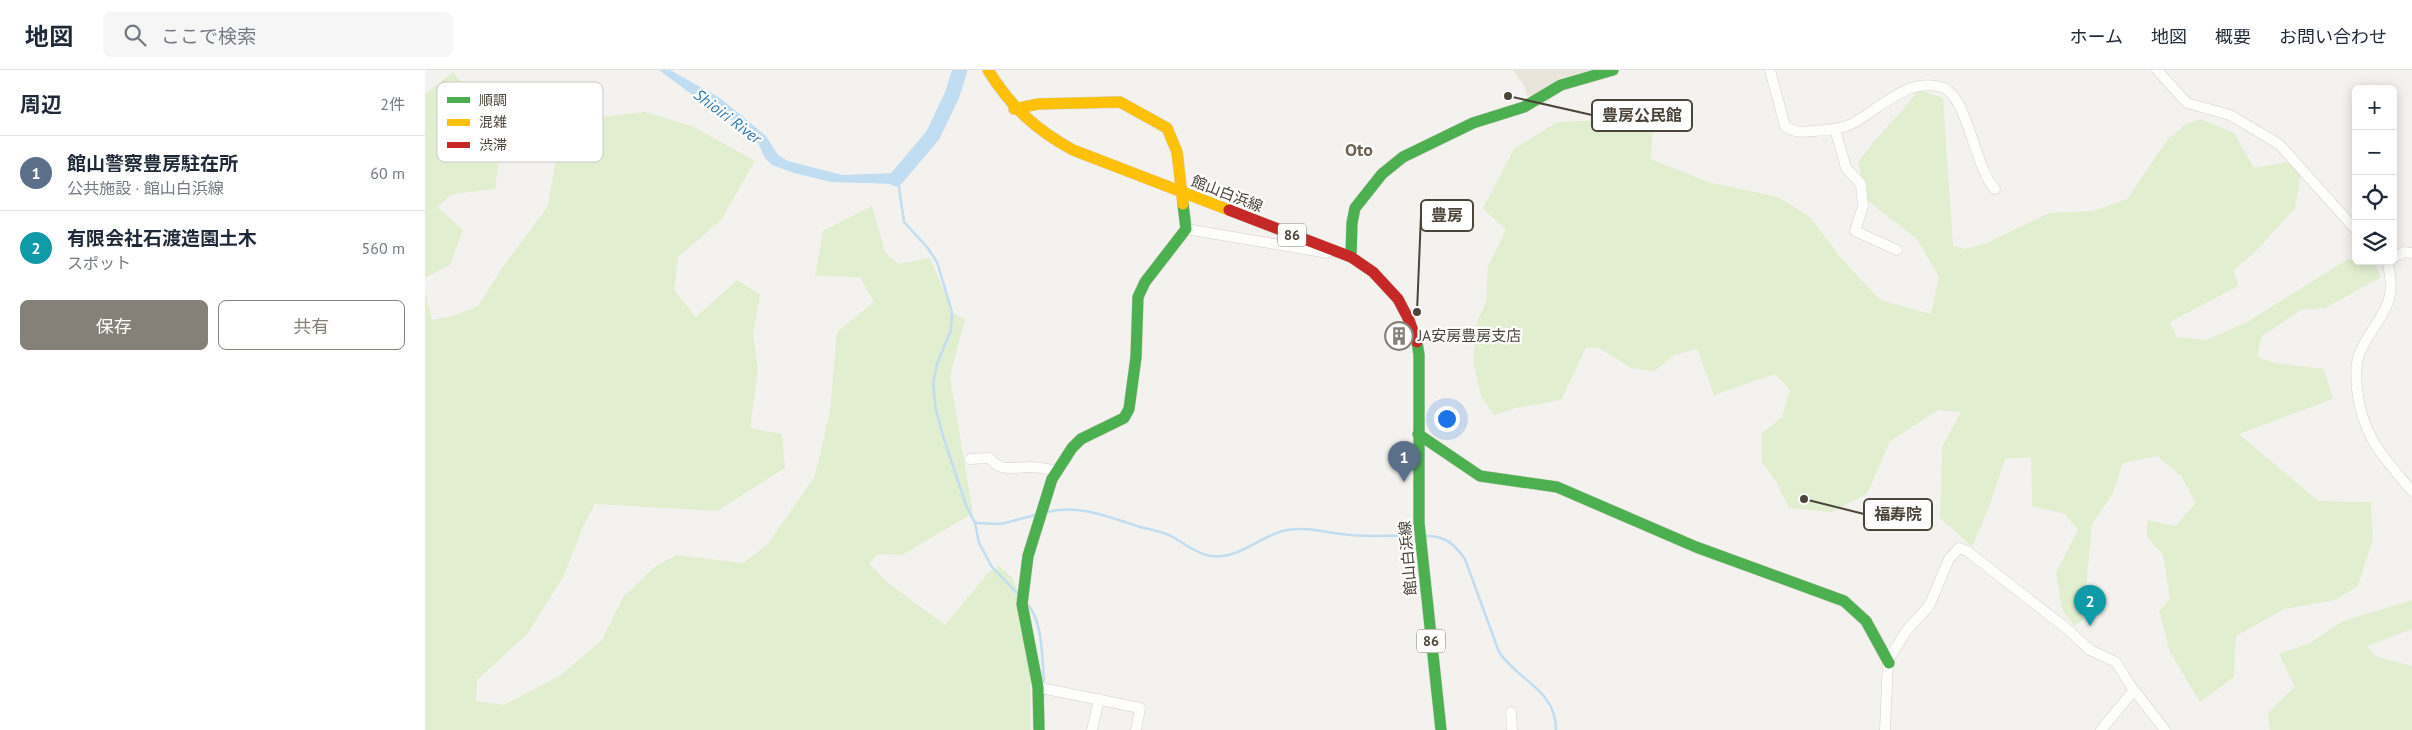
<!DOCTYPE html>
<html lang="ja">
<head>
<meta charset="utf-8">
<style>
  body { margin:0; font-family:"PT Sans","Noto Sans JP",sans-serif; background:#f6f6f7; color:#1f2937 }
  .controls { position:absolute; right:15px; top:15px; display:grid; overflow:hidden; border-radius:8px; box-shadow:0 2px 12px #0003 }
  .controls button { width:45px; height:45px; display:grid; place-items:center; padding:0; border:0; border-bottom:1px solid #e0e1e3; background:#fff; color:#1f2937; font:25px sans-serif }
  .you { position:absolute; left:1021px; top:348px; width:18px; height:18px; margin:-12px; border:4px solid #fff; border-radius:50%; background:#1a73e8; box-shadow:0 0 0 8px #1a73e833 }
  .badge { display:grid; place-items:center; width:32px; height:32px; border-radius:50%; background:#868178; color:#fff; font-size:16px; font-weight:700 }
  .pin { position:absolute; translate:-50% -41px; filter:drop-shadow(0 1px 2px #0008) }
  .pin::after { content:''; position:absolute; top:26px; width:18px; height:15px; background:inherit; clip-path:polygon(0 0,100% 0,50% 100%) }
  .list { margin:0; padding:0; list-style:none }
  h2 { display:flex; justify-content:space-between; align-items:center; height:65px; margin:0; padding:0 20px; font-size:21px }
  h2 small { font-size:16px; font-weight:400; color:#747a83 }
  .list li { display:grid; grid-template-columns:32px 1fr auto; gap:15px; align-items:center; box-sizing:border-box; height:75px; padding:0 20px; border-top:1px solid #e0e1e3 }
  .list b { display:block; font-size:19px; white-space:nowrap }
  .list p { margin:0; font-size:16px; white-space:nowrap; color:#747a83 }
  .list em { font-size:16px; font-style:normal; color:#747a83 }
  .actions { display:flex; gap:10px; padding:15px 20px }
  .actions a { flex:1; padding:11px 0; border:1px solid #868178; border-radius:8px; text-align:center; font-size:18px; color:#868178 }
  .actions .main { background:#868178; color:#fff }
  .icon { flex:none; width:28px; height:28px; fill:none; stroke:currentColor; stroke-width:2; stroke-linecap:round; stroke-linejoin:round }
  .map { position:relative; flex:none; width:1987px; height:660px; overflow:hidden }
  header { display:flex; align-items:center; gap:30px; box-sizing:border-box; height:70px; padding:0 25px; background:#fff; border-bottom:1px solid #e0e1e3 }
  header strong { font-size:24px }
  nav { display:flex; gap:28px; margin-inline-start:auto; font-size:18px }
  .search { width:350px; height:45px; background:#f6f6f7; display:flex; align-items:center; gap:12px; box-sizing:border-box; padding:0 18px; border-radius:8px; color:#747a83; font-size:19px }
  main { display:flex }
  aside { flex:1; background:#fff }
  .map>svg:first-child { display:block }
</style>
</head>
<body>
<header>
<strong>地図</strong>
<div class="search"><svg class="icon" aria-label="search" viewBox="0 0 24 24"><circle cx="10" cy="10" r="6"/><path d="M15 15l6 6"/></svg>ここで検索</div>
<nav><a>ホーム</a><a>地図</a><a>概要</a><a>お問い合わせ</a></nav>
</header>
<main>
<aside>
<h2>周辺<small>2件</small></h2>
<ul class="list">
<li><span class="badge" style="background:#5c6f8a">1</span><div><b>館山警察豊房駐在所</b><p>公共施設 · 館山白浜線</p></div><em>60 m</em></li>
<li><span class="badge" style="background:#0f9aa8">2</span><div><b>有限会社石渡造園土木</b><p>スポット</p></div><em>560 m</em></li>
</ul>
<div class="actions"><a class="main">保存</a><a>共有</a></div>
</aside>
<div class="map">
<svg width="1987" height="660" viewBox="0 0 1987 660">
  <rect width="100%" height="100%" fill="#f4f2ee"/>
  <!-- education -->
  <path fill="#eae5da" d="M1088 0H1165L1135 8 1117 22 1102 26 1099 15Z"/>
  <!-- green -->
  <g fill="#e1eecf">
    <path d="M28 2 58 38 77 70 70 119 27 124 12 137 38 160 25 195 0 208V24Z"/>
    <path d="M1493 20 1518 28 1528 176 1540 179 1562 173 1624 143 1668 141 1702 129 1743 69 1761 54 1776 49 1809 63 1829 98 1870 91 1876 104 1870 138 1832 180 1809 200 1813 216 1745 252 1752 267 1781 270 1822 252 1923 189H1931V191H1949L1956 207 1900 238 1876 240 1837 266 1832 287 1850 293 1899 299 1908 329 1814 364 1893 431 1946 432 1948 469 1933 516 1910 530 1859 539 1811 566 1809 607 1775 632 1745 582 1734 541 1745 529 1738 485 1722 467V450L1750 456 1771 433 1756 406 1732 386 1698 393 1687 425 1667 454 1658 550 1649 556 1637 539 1631 503 1653 460 1640 444 1607 436 1606 387 1580 389 1564 437 1547 477 1515 448 1517 377 1536 342 1513 340 1465 371 1442 424 1406 442 1364 438 1352 413 1337 392V363L1357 347 1365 320 1350 304 1289 325 1272 279 1249 285 1230 301 1206 298 1174 278H1161L1136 330 1091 338 1069 345 1056 326 1049 296V278L1052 252 1061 232 1063 196 1081 160 1058 138 1089 79 1132 52 1208 49 1228 61 1226 89 1283 112 1353 127 1385 147 1416 188 1455 230 1506 244 1514 207 1492 169 1443 131 1433 93C1450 66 1475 46 1493 20Z"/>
    <path d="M220 42 267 56 330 91 296 150 253 187 249 220 271 247 312 210 335 225 328 264 333 300 325 358 357 364 360 398 292 441 170 434 159 454 138 507 103 563 52 610 51 631 79 635 136 605 177 570 198 527 232 495 252 485 318 493 343 474 390 406 405 341 412 262 449 232 435 207 390 206 398 161 447 136 460 182 473 194 505 188 528 243 540 249 525 307 548 443 477 485 453 484 444 493 462 512 520 555 563 503 574 496 587 508 605 548V660H0V221L7 250 28 246 53 236 77 198 123 136 133 77 148 55 173 47Z"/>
    <path d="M1987 530V559L1942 576 1950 586 1987 596V660H1845L1843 642 1870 617 1854 584 1885 573 1918 551Z"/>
  </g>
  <!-- water -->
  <path fill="#c0ddf1" d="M234 0H245L295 28 341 66 353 85 363 91 417 105 471 103 485 94 482 101 471 114 406 112 369 103 347 95 340 88 330 66 314 54 273 29Z"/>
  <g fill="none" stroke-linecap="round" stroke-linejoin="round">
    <!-- stream -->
    <g stroke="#c0ddf1" stroke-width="2.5">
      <path d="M473 110 479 152 502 177 512 192 527 242 526 260 512 294 508 314 511 340 518 366 541 435 550 453 554 473 567 497 594 525"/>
      <path d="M622 442C654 434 684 447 715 457 724 459 735 461 744 465 756 471 767 481 781 485 812 493 834 465 862 460 884 456 905 464 927 465 948 467 970 465 991 466"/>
      <path d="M550 453 576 454 610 445"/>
      <path d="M1002 466C1021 466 1029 474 1040 489L1074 582C1093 611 1131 619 1131 660"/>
      <path d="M602 534C618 550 617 589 619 611"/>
    </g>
    <!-- river -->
    <path stroke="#c0ddf1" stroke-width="15" d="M471 109 508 65 527 25 535 0"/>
    <defs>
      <g id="street">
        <path d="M1345 0 1360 56C1369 63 1378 62 1389 61 1403 60 1418 59 1430 52 1457 37 1482 8 1516 17 1543 24 1549 98 1570 119"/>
        <path d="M1732 0 1762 33 1805 45 1854 74 1931 160"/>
        <path d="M1410 59 1421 98 1436 114 1438 136 1430 161 1472 180"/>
        <path d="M761 159 903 183"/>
        <path d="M1968 188 1979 182 1987 183"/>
        <path d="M1962 191C1974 235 1955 243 1937 278 1930 290 1931 306 1932 319 1937 366 1958 387 1987 421"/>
        <path d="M545 389 565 388C576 403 588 397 605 397 614 397 623 399 632 401"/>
        <path d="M616 618 715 638 711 660"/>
        <path d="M1086 642 1087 660"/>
        <path d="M667 660 674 629"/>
        <path d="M1460 660 1463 590 1482 560 1504 536 1524 489 1534 478 1542 481 1641 558 1665 580 1691 592 1705 615 1740 660"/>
        <path d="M1676 660 1709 620"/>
      </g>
      <g id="fast">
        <path d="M926 187 927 153 930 138 957 104 978 87 1048 53 1099 37 1136 15 1188 0"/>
        <path d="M992 272 994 285V453L1016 660"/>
        <path d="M993 364 1055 406 1132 417 1271 477 1419 531 1441 551 1464 593"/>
        <path d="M614 660 613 617 597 534 603 486 627 409 647 378 656 369 699 348 704 339 711 287 713 227 720 212 761 159 758 134"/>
      </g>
      <g id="slow">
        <path d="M563 0C585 36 611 60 648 80L804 140"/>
        <path d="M589 39 613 34 695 32 742 58 752 82 758 134"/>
      </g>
      <path id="jam" d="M804 140 926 187 948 202 973 229 984 250 992 272"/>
    </defs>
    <!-- street casing -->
    <use href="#street" stroke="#d2d0cb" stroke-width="11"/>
    <!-- fast casing -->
    <use href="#fast" stroke="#d3cfc5" stroke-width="12"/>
    <!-- slow casing -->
    <use href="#slow" stroke="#d3cfc5" stroke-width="12"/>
    <!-- jam casing -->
    <use href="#jam" stroke="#d3cfc5" stroke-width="12"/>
    <!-- street -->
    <use href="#street" stroke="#fdfdfc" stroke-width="10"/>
    <!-- fast -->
    <use href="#fast" stroke="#4caf50" stroke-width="11"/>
    <!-- slow -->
    <use href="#slow" stroke="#ffc107" stroke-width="11"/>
    <!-- jam -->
    <use href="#jam" stroke="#c62828" stroke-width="11"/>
  </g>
  <!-- icons -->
  <defs>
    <symbol id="building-ring" viewBox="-11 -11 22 22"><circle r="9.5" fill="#fff" stroke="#868178" stroke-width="1.5"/><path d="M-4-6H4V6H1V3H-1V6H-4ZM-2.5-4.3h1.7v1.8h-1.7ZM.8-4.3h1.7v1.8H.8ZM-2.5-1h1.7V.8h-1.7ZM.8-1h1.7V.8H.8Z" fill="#868178"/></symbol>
  </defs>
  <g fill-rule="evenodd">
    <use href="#building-ring" x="958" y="250" width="32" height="32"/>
  </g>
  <g text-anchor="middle" stroke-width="4.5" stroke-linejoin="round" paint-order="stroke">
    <!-- shield labels -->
    <g fill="#fff" stroke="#817c74" stroke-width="1">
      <rect x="853" y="153.5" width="28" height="23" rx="4"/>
      <rect x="992" y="559.5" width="28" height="23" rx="4"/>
    </g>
    <g font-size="14" font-weight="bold" fill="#4b4439">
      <text x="867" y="170">86</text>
      <text x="1006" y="576">86</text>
    </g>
    <!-- street labels -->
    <g font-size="15" fill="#4b4439" stroke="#fff">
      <text transform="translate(802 124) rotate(21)" y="5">館山白浜線</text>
      <text transform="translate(983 488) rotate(-95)" y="5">館山白浜線</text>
    </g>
    <!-- poi labels -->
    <g font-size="15" fill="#4b4439" stroke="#fff" text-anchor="start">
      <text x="993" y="271">JA安房豊房支店</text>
    </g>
    <!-- water labels -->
    <g font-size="16" font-style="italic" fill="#2e7ab2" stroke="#fff">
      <text transform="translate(303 46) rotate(37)" y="6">Shioiri River</text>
    </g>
    <!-- quarter labels -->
    <g font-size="18" font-weight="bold" fill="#6e6250" stroke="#fff">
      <text x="934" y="86">Oto</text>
    </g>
  </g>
  <!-- legend -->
  <rect x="12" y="12" width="166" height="80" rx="8" fill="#fff" stroke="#c9c7c4" stroke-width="1"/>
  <rect x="22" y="27" width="23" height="6" fill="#4caf50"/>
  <rect x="22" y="49" width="23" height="7" fill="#ffc107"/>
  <rect x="22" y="72" width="23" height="6" fill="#c62828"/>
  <g font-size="14" fill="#4b4439">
    <text x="54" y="35">順調</text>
    <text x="54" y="57">混雑</text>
    <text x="54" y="80">渋滞</text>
  </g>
  <!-- callouts -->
  <path fill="none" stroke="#4b4439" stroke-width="2" d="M1083 26L1167 45M992 242L996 145M1379 429L1439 444"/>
  <g fill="#4b4439" stroke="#fff" stroke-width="2">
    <circle cx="1083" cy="26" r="5"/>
    <circle cx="992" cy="242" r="5"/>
    <circle cx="1379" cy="429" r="5"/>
  </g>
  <g fill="#fff" stroke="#4b4439" stroke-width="2">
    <rect x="1167" y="30" width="100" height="31" rx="5"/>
    <rect x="996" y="130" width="52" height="31" rx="5"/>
    <rect x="1439" y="429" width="68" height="31" rx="5"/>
  </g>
  <g font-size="16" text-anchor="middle" font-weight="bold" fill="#4b4439">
    <text x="1217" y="51">豊房公民館</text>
    <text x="1022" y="151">豊房</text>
    <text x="1473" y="450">福寿院</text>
  </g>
</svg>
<div class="controls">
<button>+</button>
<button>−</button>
<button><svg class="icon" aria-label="locate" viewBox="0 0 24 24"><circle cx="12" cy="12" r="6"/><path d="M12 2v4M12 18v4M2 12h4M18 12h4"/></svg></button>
<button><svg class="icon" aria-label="layers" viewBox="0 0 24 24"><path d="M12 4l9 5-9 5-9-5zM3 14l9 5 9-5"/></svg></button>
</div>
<div class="you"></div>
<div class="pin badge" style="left:979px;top:412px;background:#5c6f8a">1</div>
<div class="pin badge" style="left:1665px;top:556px;background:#0f9aa8">2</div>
</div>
</main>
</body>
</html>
